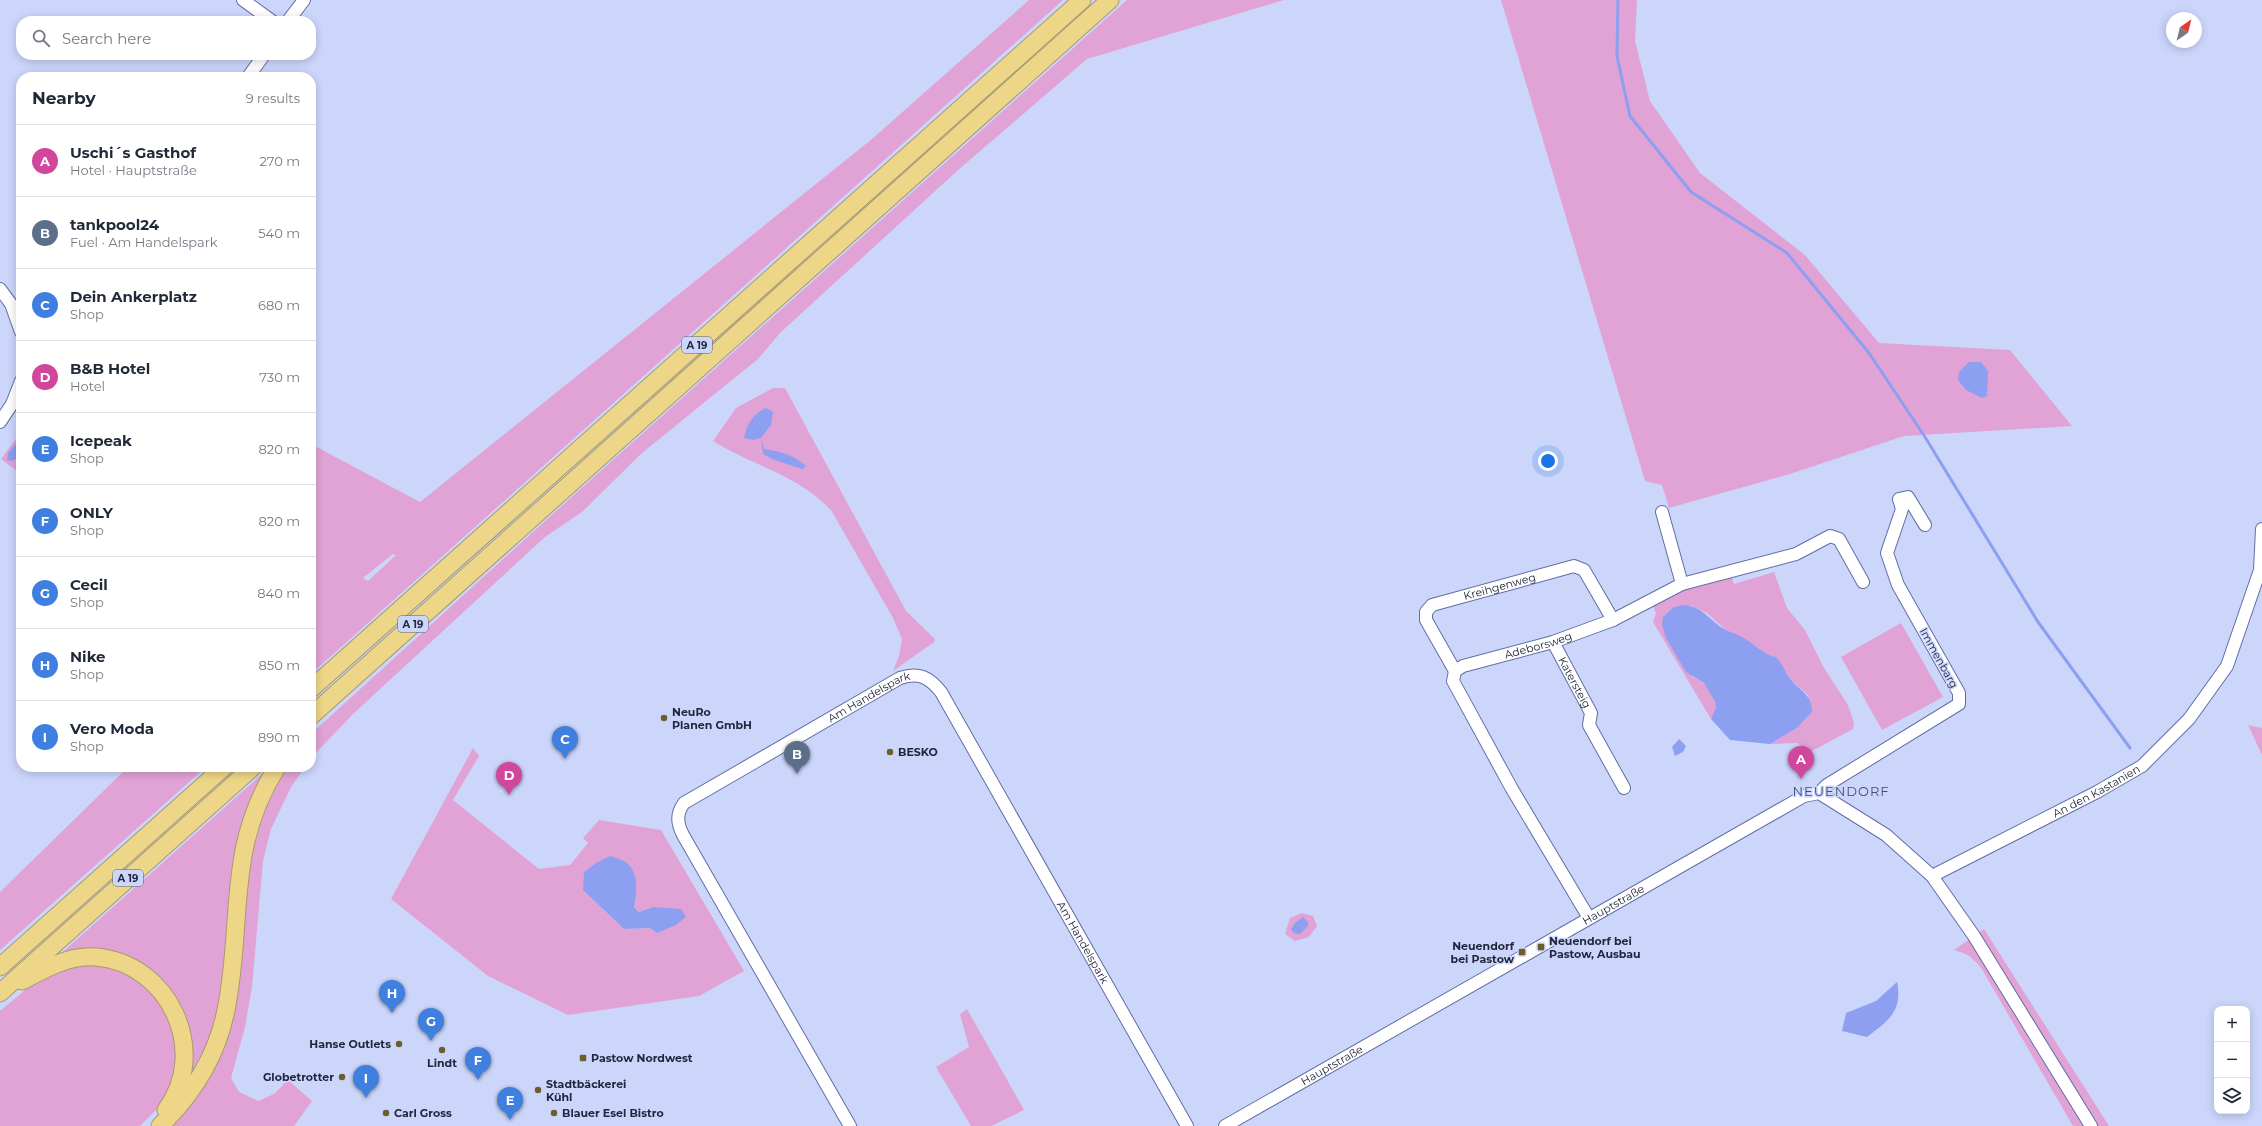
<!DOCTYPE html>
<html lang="en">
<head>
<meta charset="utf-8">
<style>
  body { margin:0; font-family:Montserrat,sans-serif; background:#f6f6f7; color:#1f2937 }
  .controls { position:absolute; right:12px; bottom:12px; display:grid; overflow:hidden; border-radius:8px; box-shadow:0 2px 10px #0003 }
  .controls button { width:36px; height:36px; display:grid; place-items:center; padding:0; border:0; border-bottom:1px solid #e0e1e3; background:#fff; color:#1f2937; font:20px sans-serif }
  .compass { position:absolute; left:2166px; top:12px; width:36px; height:36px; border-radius:50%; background:#fff; box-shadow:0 2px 10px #0003; rotate:35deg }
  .you { position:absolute; left:1548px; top:461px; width:14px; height:14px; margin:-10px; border:3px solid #fff; border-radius:50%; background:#1a73e8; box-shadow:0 0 0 6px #1a73e833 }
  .badge { display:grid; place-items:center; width:26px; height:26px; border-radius:50%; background:#0b8043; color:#fff; font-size:13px; font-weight:700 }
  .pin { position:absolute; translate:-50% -33px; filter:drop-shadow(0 1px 2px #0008) }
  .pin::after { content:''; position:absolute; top:21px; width:14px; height:12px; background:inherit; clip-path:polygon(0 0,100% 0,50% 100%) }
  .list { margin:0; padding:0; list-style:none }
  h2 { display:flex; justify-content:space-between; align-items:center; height:52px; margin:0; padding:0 16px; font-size:17px }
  h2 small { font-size:13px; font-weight:400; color:#747a83 }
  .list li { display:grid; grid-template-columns:26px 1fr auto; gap:12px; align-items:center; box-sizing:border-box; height:72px; padding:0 16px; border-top:1px solid #e0e1e3 }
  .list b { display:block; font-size:15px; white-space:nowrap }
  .list p { margin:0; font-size:13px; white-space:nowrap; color:#747a83 }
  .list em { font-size:13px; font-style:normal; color:#747a83 }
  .icon { flex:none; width:22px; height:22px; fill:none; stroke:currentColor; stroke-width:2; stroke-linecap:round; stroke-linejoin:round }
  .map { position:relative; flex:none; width:2262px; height:1126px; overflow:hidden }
  .search { position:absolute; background:#fff; box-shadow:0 2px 10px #0003; left:16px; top:16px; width:300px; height:44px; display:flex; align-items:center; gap:10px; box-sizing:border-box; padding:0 14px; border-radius:16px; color:#747a83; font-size:15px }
  .panel { position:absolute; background:#fff; box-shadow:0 2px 10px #0003; left:16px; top:72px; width:300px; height:700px; border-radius:16px }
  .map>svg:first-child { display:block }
</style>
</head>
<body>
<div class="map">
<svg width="2262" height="1126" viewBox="0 0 2262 1126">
  <rect width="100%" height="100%" fill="#ccd6fb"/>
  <!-- green -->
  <g fill="#e1a3d5" fill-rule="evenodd">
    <path d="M1029 0H1063L311 674V444L420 502 872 139ZM393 554 396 555 368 581 363 578Z"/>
    <path d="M1127 0H1284L1087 59 957 171 780 333 758 359 642 453 582 512 545 537 353 714 311 758 312 733 556 511Z"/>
    <path d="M1501 0H1637L1635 41 1650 101 1700 173 1805 255 1879 343 2010 350 2072 426 1904 436 1790 474 1669 508 1662 485 1645 481Z"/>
    <path d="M773 388H785L906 611 935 639 934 642 893 671 899 656 902 639 893 618 831 510C796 474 753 466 713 441L736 408Z"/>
    <path d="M21 432V474L1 459Z"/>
    <path d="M1774 572 1787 608 1805 630 1824 668 1848 705 1854 723 1853 729 1810 752 1797 743 1770 744 1797 728 1812 712 1808 695 1792 681 1776 657 1768 655 1738 635 1727 631 1707 613 1690 605 1692 677C1703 680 1718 694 1716 707 1716 711 1713 715 1711 719L1653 622 1656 613 1652 604 1683 588 1731 575 1734 584Z"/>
    <path d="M1901 623 1943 697 1882 730 1841 657Z"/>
    <path d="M2248 725 2262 728V755Z"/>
    <path d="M473 748 479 756 453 800 539 869 570 865 588 843 583 838 599 820 661 830 744 971 699 996 568 1015 488 976 391 899ZM583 890 636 896 634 907 639 912 653 907 657 933 650 928 624 929Z"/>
    <path d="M128 767H206L0 950V892Z"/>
    <path d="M270 767 229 953 214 1036 183 1095 189 1061 146 969 56 958Z"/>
    <path d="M283 767H305L291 787 271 829 263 861 252 987 245 1027 231 1078 239 1092 258 1101 274 1094 288 1080 312 1101 294 1126H166L210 1068 253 826Z"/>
    <path d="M1302 913 1313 916 1317 926 1309 937 1295 941 1285 934 1290 918Z"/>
    <path d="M1984 929 2109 1126H2073L1980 966 1968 955 1954 950Z"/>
    <path d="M90 962 132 973 170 1011 179 1059 168 1098 140 1126H0V1011L42 976Z"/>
    <path d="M967 1009 1024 1110 991 1126H971L936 1067 969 1047 960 1014Z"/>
  </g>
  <!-- water -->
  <g fill="#8c9ff0">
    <path d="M1969 362H1981L1988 371 1987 396 1982 398 1966 390 1958 380 1959 372Z"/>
    <path d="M766 408 773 412 771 425 761 438 764 449C781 452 793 454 806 466L802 469 772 459 763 454 761 438 753 440 744 438C747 424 753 414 766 408Z"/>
    <path d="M21 438 20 456 12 461 7 460 8 453Z"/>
    <path d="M1684 605C1701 606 1708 618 1721 627 1726 631 1732 632 1738 635 1752 641 1761 654 1776 657 1783 664 1786 674 1792 681 1802 692 1812 695 1812 712L1797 728 1770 744 1730 740 1711 719 1716 708 1715 701 1704 683 1686 672 1666 638 1662 625 1663 617 1674 607Z"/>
    <path d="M1679 739 1686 746 1683 752 1675 756 1672 747Z"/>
    <path d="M610 856C616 858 624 860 628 864 639 875 637 893 634 907L639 912 653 907 681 909 686 917 676 925 657 933 650 928 624 929 583 890 584 872 596 863Z"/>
    <path d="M1303 917 1308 922V926L1300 934 1294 933 1291 929 1295 923Z"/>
    <path d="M1897 982C1903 1011 1888 1021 1867 1037L1842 1031 1846 1013 1876 1001Z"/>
  </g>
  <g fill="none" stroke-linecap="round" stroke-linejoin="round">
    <!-- stream -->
    <path stroke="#8c9ff0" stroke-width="3" d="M1618 0 1617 56 1630 116 1691 192 1787 253 1869 353 1925 437 2038 622 2130 748"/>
    <defs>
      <g id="minor">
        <path d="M243 0 272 21"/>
        <path d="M288 21 304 0"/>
        <path d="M248 77 264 55"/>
        <path d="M0 289 11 304 21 332"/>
        <path d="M0 422 12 404 21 381"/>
        <path d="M1662 512 1682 584"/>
        <path id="s1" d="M1553 642 1591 713 1589 725 1624 788"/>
        <path id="s2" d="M1455 671 1426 620V612L1432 605 1574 566 1584 570 1613 620"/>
        <path d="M1819 793 1827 785 1959 704V693L1898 585 1887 553 1902 509 1899 499 1908 497 1925 525"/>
        <path id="s3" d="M1932 876 2097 792 2142 766 2189 719 2227 666 2260 570 2262 529"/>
        <path id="s4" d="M1589 918 1512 789 1453 681 1455 671 1463 666 1553 642 1613 620 1682 584 1796 554 1830 536 1839 539 1863 582"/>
        <path id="s5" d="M850 1126 683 835C677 823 676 814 684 803L900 678C919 672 929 677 941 692L1187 1126"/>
        <path id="s6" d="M1225 1126 1804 796 1819 793 1886 835 1932 876 1974 936 2091 1126"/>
      </g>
      <g id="highway">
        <path d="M311 689 1082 0"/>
        <path d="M311 716 1110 0"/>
        <path d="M0 967 224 767"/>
        <path d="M22 981C45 969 68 955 96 957 169 963 210 1051 166 1110"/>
        <path d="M0 993 253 767"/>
        <path d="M160 1126C193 1094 217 1056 226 1010 244 921 225 850 277 767"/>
      </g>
    </defs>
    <!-- minor casing -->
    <use href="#minor" stroke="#616ea4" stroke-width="14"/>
    <!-- highway casing -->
    <use href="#highway" stroke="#a7996e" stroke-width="19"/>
    <!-- minor -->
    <use href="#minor" stroke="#fff" stroke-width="12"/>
    <!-- highway -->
    <use href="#highway" stroke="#eed688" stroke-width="17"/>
  </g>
  <!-- markers -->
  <g fill="#6c5d2a" stroke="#ccd6fb" stroke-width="1.5">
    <circle cx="664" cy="718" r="4"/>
    <circle cx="890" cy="752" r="4"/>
    <rect x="1537" y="943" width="8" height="8" rx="2"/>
    <rect x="1518" y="948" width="8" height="8" rx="2"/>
    <circle cx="399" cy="1044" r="4"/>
    <circle cx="442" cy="1050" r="4"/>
    <rect x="579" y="1054" width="8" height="8" rx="2"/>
    <circle cx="342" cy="1077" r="4"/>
    <circle cx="538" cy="1090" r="4"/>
    <circle cx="386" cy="1113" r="4"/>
    <circle cx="554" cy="1113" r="4"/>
  </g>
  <g text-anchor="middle" stroke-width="3" stroke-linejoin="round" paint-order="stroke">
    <!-- shield labels -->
    <g fill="#ccd6fb" stroke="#555c77" stroke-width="1">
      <rect x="682" y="337" width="30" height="16" rx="3"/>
      <rect x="398" y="616" width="30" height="16" rx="3"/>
      <rect x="113" y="870" width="30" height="16" rx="3"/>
    </g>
    <g font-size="10" font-weight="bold" fill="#22273e">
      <text x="697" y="349">A 19</text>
      <text x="413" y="628">A 19</text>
      <text x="128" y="882">A 19</text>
    </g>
    <!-- street labels -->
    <g font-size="11" fill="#22273e" stroke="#ccd6fb">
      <text dy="4" stroke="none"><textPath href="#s2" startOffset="146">Kreihgenweg</textPath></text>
      <text dy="4" stroke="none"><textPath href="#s4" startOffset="371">Adeborsweg</textPath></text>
      <text transform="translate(1939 658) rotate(61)" y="4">Immenbarg</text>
      <text dy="4" stroke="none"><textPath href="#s1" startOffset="46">Katersteig</textPath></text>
      <text dy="4" stroke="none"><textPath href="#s5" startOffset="583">Am Handelspark</textPath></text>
      <text dy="4" stroke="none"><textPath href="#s3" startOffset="185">An den Kastanien</textPath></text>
      <text dy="4" stroke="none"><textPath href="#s6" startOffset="447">Hauptstraße</textPath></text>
      <text dy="4" stroke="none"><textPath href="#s5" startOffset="954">Am Handelspark</textPath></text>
      <text dy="4" stroke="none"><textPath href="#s6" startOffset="123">Hauptstraße</textPath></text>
    </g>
    <!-- poi labels -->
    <g font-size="11" font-weight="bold" fill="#22273e" stroke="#ccd6fb" text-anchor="start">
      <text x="672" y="716">NeuRo<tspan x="672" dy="13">Planen GmbH</tspan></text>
      <text x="898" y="756">BESKO</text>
      <text x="1549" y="945">Neuendorf bei<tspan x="1549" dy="13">Pastow, Ausbau</tspan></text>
      <text x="1514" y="950" text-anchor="end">Neuendorf<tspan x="1514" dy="13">bei Pastow</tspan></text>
      <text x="391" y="1048" text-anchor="end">Hanse Outlets</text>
      <text x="591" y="1062">Pastow Nordwest</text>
      <text x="442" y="1067" text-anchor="middle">Lindt</text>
      <text x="334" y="1081" text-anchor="end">Globetrotter</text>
      <text x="546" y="1088">Stadtbäckerei<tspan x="546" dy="13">Kühl</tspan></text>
      <text x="394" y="1117">Carl Gross</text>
      <text x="562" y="1117">Blauer Esel Bistro</text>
    </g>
    <!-- quarter labels -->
    <g font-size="13" letter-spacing="1" fill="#404b7e" stroke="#ccd6fb">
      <text x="1841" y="796">NEUENDORF</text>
    </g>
  </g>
</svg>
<div class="controls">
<button>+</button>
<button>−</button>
<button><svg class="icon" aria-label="layers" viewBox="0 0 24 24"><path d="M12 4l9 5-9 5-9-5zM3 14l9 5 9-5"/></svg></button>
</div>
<svg class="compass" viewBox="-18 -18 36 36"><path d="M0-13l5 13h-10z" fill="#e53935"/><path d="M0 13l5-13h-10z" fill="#747a83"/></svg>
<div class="you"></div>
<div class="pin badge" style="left:1801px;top:779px;background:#d1479c">A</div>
<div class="pin badge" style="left:797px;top:774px;background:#5c6f8a">B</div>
<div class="pin badge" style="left:565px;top:759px;background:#3f7fe0">C</div>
<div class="pin badge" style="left:509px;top:795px;background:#d1479c">D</div>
<div class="pin badge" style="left:510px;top:1120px;background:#3f7fe0">E</div>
<div class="pin badge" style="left:478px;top:1080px;background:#3f7fe0">F</div>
<div class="pin badge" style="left:431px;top:1041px;background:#3f7fe0">G</div>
<div class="pin badge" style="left:392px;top:1013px;background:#3f7fe0">H</div>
<div class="pin badge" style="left:366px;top:1098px;background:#3f7fe0">I</div>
<div class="search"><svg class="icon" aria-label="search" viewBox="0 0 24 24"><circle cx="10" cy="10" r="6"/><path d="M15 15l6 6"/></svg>Search here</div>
<section class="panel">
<h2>Nearby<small>9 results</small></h2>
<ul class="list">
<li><span class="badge" style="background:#d1479c">A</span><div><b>Uschi´s Gasthof</b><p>Hotel · Hauptstraße</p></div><em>270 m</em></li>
<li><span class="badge" style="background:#5c6f8a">B</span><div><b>tankpool24</b><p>Fuel · Am Handelspark</p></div><em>540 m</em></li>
<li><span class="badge" style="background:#3f7fe0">C</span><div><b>Dein Ankerplatz</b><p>Shop</p></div><em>680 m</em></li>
<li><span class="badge" style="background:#d1479c">D</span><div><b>B&amp;B Hotel</b><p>Hotel</p></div><em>730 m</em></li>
<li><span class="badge" style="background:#3f7fe0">E</span><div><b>Icepeak</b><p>Shop</p></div><em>820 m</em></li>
<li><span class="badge" style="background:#3f7fe0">F</span><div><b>ONLY</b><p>Shop</p></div><em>820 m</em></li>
<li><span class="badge" style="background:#3f7fe0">G</span><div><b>Cecil</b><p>Shop</p></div><em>840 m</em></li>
<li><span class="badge" style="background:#3f7fe0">H</span><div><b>Nike</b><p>Shop</p></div><em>850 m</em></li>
<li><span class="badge" style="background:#3f7fe0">I</span><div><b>Vero Moda</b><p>Shop</p></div><em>890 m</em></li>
</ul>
</section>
</div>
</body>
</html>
